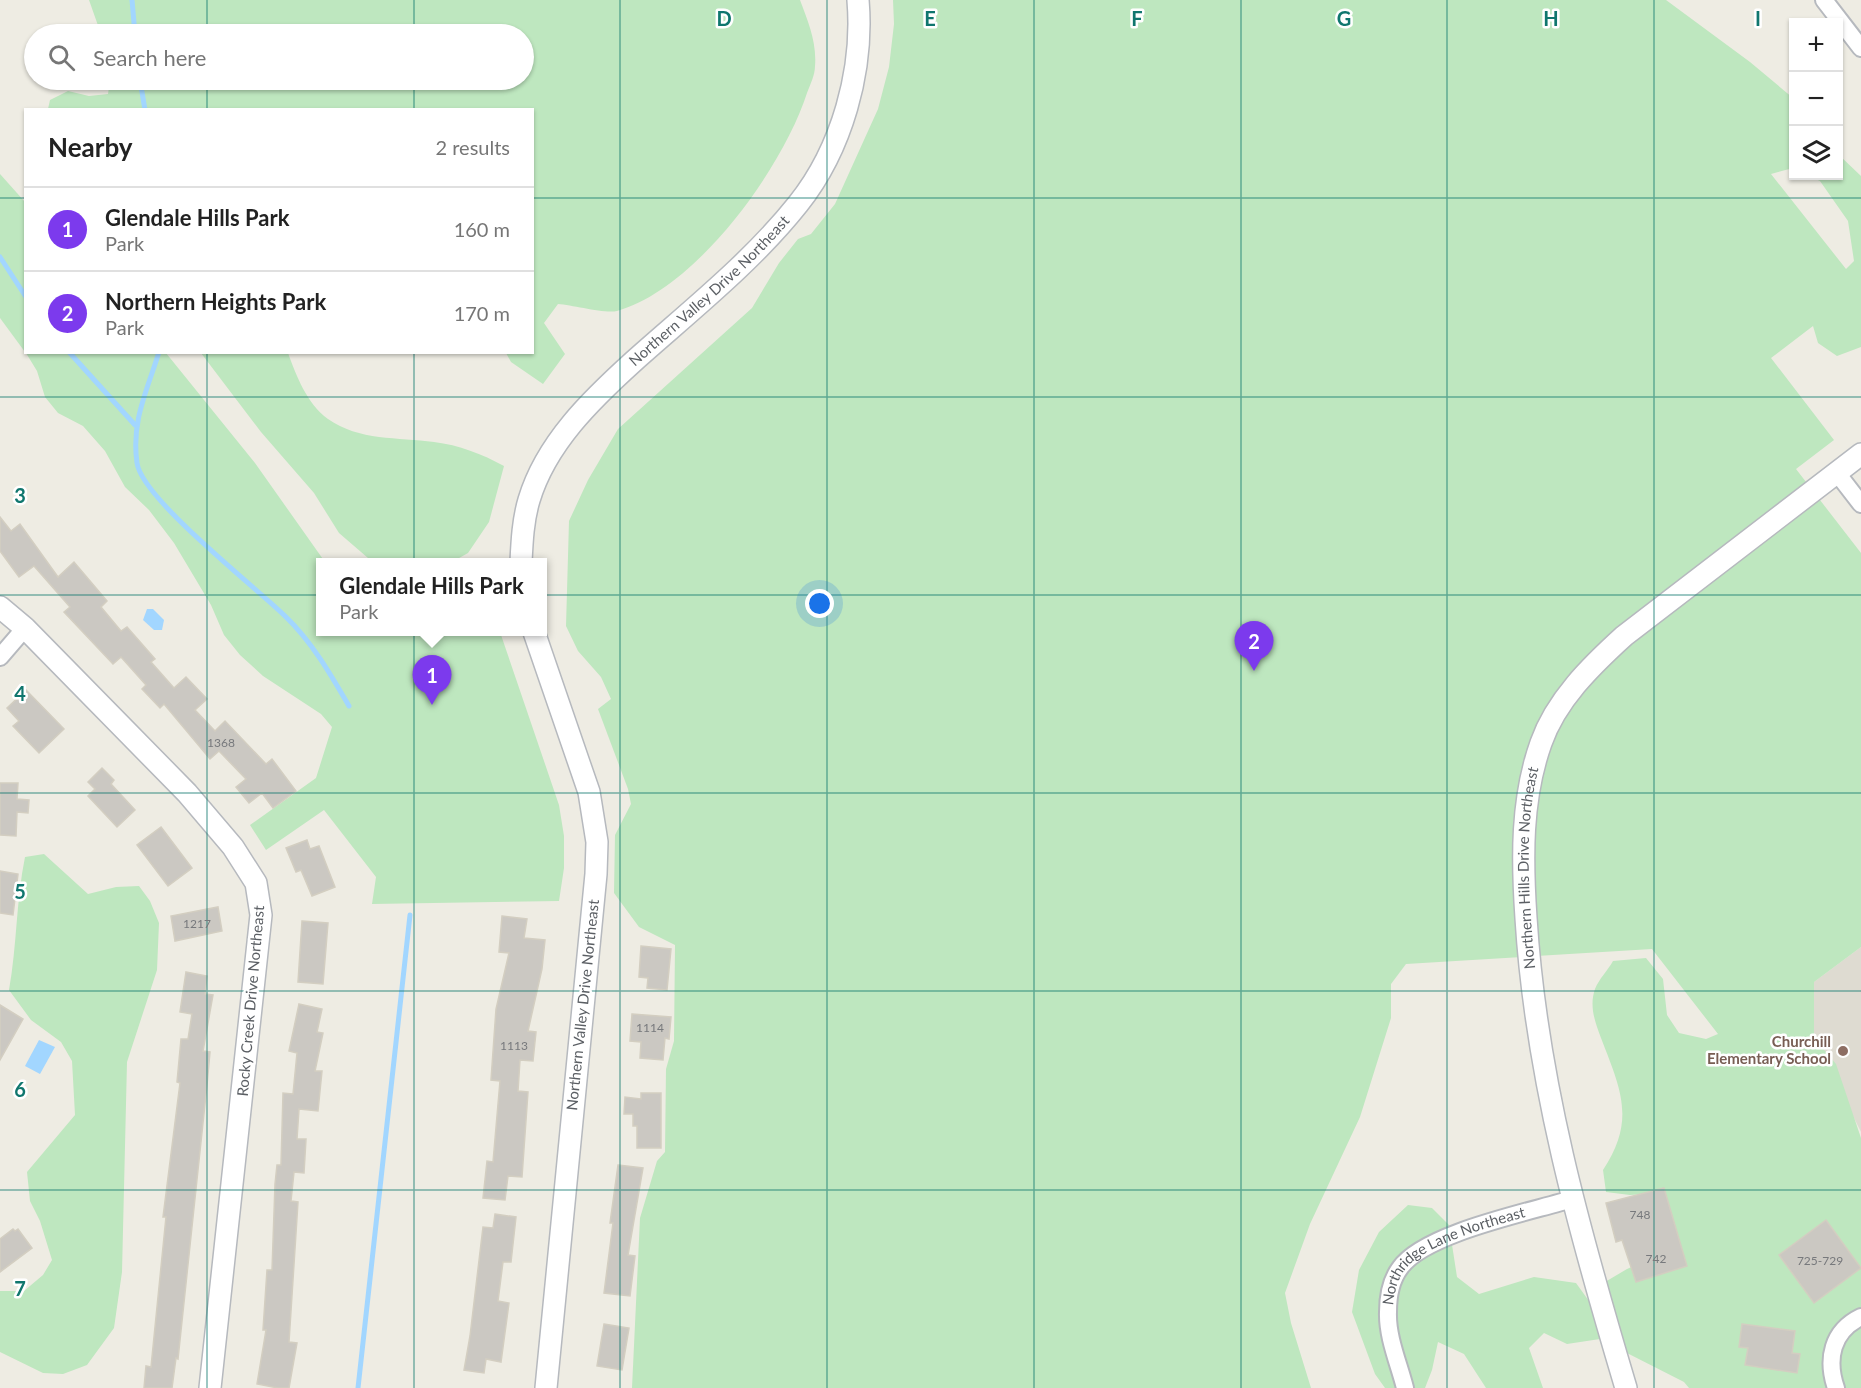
<!DOCTYPE html>
<html lang="en">
<head>
<meta charset="utf-8">
<style>
  body { margin:0; font-family:Lato,sans-serif; background:#f2f2f2; color:#222 }
  .controls { position:absolute; right:18px; top:18px; display:grid; overflow:hidden; border-radius:0px; box-shadow:0 2px 4px #0004 }
  .controls button { width:54px; height:54px; display:grid; place-items:center; padding:0; border:0; border-bottom:2px solid #e0e0e0; background:#fff; color:#222; font:30px sans-serif }
  .you { position:absolute; left:820px; top:604px; width:21px; height:21px; margin:-15px; border:4px solid #fff; border-radius:50%; background:#1a73e8; box-shadow:0 0 0 9px #1a73e833 }
  .badge { display:grid; place-items:center; width:39px; height:39px; border-radius:50%; background:#7c3aed; color:#fff; font-size:20px; font-weight:700 }
  .pin { position:absolute; translate:-50% -50px; filter:drop-shadow(0 2px 3px #0008) }
  .pin::after { content:''; position:absolute; top:32px; width:21px; height:18px; background:inherit; clip-path:polygon(0 0,100% 0,50% 100%) }
  .popup { position:absolute; left:316px; top:558px; width:231px; height:78px; box-sizing:border-box; display:grid; place-content:center; border-radius:0px; background:#fff; filter:drop-shadow(0 2px 4px #0005); font-size:20px; white-space:nowrap; color:#767676 }
  .popup b { font-size:22px; color:#222 }
  .popup::after { content:''; position:absolute; left:50%; top:100%; margin-left:-12px; border:12px solid transparent; border-top-color:#fff }
  .list { margin:0; padding:0; list-style:none }
  h2 { display:flex; justify-content:space-between; align-items:center; height:78px; margin:0; padding:0 24px; font-size:26px }
  h2 small { font-size:20px; font-weight:400; color:#767676 }
  .list li { display:grid; grid-template-columns:39px 1fr auto; gap:18px; align-items:center; box-sizing:border-box; height:84px; padding:0 24px; border-top:2px solid #e0e0e0 }
  .list b { display:block; font-size:22px; white-space:nowrap }
  .list p { margin:0; font-size:20px; white-space:nowrap; color:#767676 }
  .list em { font-size:20px; font-style:normal; color:#767676 }
  .icon { flex:none; width:33px; height:33px; fill:none; stroke:currentColor; stroke-width:2; stroke-linecap:round; stroke-linejoin:round }
  .map { position:relative; flex:none; width:1861px; height:1388px; overflow:hidden }
  .search { position:absolute; background:#fff; box-shadow:0 2px 4px #0004; left:24px; top:24px; width:510px; height:66px; display:flex; align-items:center; gap:15px; box-sizing:border-box; padding:0 21px; border-radius:33px; color:#767676; font-size:22px }
  .panel { position:absolute; background:#fff; box-shadow:0 2px 4px #0004; left:24px; top:108px; width:510px; height:246px; border-radius:0px }
  .map>svg:first-child { display:block }
</style>
</head>
<body>
<div class="map">
<svg width="1861" height="1388" viewBox="0 0 1861 1388">
  <rect width="100%" height="100%" fill="#eeece3"/>
  <!-- education -->
  <path fill="#dedbd1" d="M1861 947V1132L1814 1038V982Z"/>
  <!-- green -->
  <g fill="#bee7bf">
    <path d="M89 0H800C808 21 817 43 815 66 815 75 810 85 807 93 783 168 696 289 617 311 605 314 573 305 558 304L544 323 565 354 543 384 511 362 506 353 532 352V110L48 109 50 100 68 91 89 96 108 94 110 80H524V34H101Z"/>
    <path d="M893 0H1666L1750 62 1793 98V168L1771 174 1846 269 1854 261 1848 221 1820 181 1809 176H1838L1839 155 1861 176V347L1837 356 1818 343 1813 326 1771 358 1834 440 1796 469 1861 553V947L1814 982V1038L1836 1064 1861 1138V1388H1689L1684 1382 1625 1352 1605 1282 1627 1269 1666 1252 1646 1194 1630 1195 1606 1192 1603 1170C1636 1120 1621 1090 1601 1038 1595 1022 1589 1006 1595 989 1599 979 1608 970 1613 961L1646 958 1663 979 1667 1015 1679 1033 1706 1039 1718 1034 1652 949 1406 964 1391 984V1018L1360 1117 1310 1224 1285 1293 1291 1323 1311 1388H632L640 1218 657 1161 665 1152 666 1069 674 1041 675 945 639 927 614 893 615 835 631 804 628 789 598 709 611 699 601 677 578 651 566 626 569 521 588 480 618 429 752 308 779 263 798 239 811 234 835 204 878 109 889 67 894 24Z"/>
    <path d="M0 174 25 202V352L0 318Z"/>
    <path d="M26 353H166L255 463 325 562H321V632H500L559 805 564 836V868L559 901 372 904 376 877 324 810 266 850 250 825 316 778 332 727 321 714 263 676 240 655 224 635 211 605 174 543 149 510 125 487 105 451 83 426 58 413 45 397 37 371Z"/>
    <path d="M201 353H288C296 375 307 404 328 419 359 441 398 437 434 442 459 445 482 454 504 466L489 522 468 553 452 562H383L368 558 339 533 314 493 261 432Z"/>
    <path d="M44 854 88 894 116 887 139 886 150 901 159 923 157 970 127 1062 122 1272 114 1328 87 1365 63 1374 43 1373 0 1352V1291H24L43 1275 52 1260 40 1221 30 1201 27 1172 75 1115 72 1061 61 1042 31 1020 9 990C17 946 16 901 25 857Z"/>
    <path d="M1408 1205 1432 1208 1449 1225 1457 1277 1479 1294 1534 1277 1576 1283 1594 1308 1600 1339 1567 1344 1544 1333 1529 1348 1543 1388H1486L1464 1354 1438 1342 1432 1370 1425 1388H1385L1375 1374 1352 1312 1359 1270 1379 1232Z"/>
  </g>
  <!-- water -->
  <g fill="#a2d6ff">
    <path d="M147 609H153L164 620 162 630H154L143 620Z"/>
    <path d="M39 1040 55 1047 40 1074 25 1066Z"/>
  </g>
  <g fill="none" stroke-linecap="round" stroke-linejoin="round">
    <!-- stream -->
    <g stroke="#a2d6ff" stroke-width="5">
      <path d="M132 0 135 34"/>
      <path d="M140 80 145 110"/>
      <path d="M0 257 26 297"/>
      <path d="M69 352 135 425"/>
      <path d="M159 352C147 391 131 421 137 463 142 499 257 588 286 617 312 642 331 675 349 706"/>
      <path d="M358 1388 410 915"/>
    </g>
  </g>
  <!-- building -->
  <g fill="#cbc8c2" stroke="#d3cec1" stroke-width="1.5">
    <path d="M0 517 11 531 20 524 58 577 74 562 107 601 101 607 121 631 127 627 155 659 151 662 174 688 186 677 207 699 195 710 215 731 225 721 266 764 272 759 296 791 273 808 262 793 249 803 236 787 246 779 219 751 210 759 164 704 160 708 142 689 146 685 121 657 113 664 64 612 70 607 34 566 19 577 0 551Z"/>
    <path d="M26 690 64 729 39 753 13 726 19 721 7 708Z"/>
    <path d="M102 768 114 780 111 784 135 810 117 827 88 796 95 789 88 782Z"/>
    <path d="M0 783H18L17 799 29 800 28 813 17 812 16 836 0 835Z"/>
    <path d="M161 827 192 868 168 886 137 845Z"/>
    <path d="M307 840 310 849 319 846 335 887 312 896 301 870 296 872 286 848Z"/>
    <path d="M0 871 18 874 13 915 0 913Z"/>
    <path d="M218 907 222 931 175 941 171 916Z"/>
    <path d="M502 916 527 919 524 938 545 940 542 969 528 1031 536 1032 533 1061 520 1060 518 1091 528 1092 522 1177 508 1176 505 1200 483 1198 487 1161 493 1162 500 1081 491 1080 496 1009 509 953 499 952Z"/>
    <path d="M302 921 328 923 323 984 298 982Z"/>
    <path d="M641 946 671 949 667 990 647 988 648 978 639 977Z"/>
    <path d="M186 972 207 976 205 994 213 995 203 1051 210 1052 207 1085 178 1359 176 1358 172 1388H144L146 1366 151 1367 166 1217H163L180 1083 177 1082 181 1039H188L192 1014 180 1012Z"/>
    <path d="M299 1004 322 1009 317 1032 323 1033 315 1071H322L318 1111 299 1109 297 1139H306L304 1173 294 1172 291 1201 298 1202 289 1342 297 1343 289 1388H278L257 1384 266 1330H263L267 1270H272L275 1184 277 1165H281L283 1093 293 1094 297 1053 289 1051Z"/>
    <path d="M0 1005 23 1019 0 1060Z"/>
    <path d="M632 1014 671 1017 669 1039 665 1038 663 1060 640 1058 641 1042 630 1041Z"/>
    <path d="M641 1093H661V1148H637V1126H633V1114H624L625 1097 641 1099Z"/>
    <path d="M618 1165 643 1168 628 1255 635 1256 630 1296 604 1293 613 1223H610Z"/>
    <path d="M1664 1188 1687 1266 1636 1282 1622 1240 1616 1242 1606 1203Z"/>
    <path d="M495 1214 516 1217 511 1262H503L498 1301 509 1303 501 1362 486 1359 484 1373 464 1370 470 1336 483 1227 493 1228Z"/>
    <path d="M1826 1220 1861 1268 1814 1303 1779 1255Z"/>
    <path d="M13 1229 15 1231 18 1229 32 1248 0 1272V1239Z"/>
    <path d="M604 1324 629 1328 622 1370 597 1366Z"/>
    <path d="M1742 1324 1795 1331 1792 1353 1800 1354 1797 1373 1745 1365 1748 1348 1739 1347Z"/>
  </g>
  <g fill="none" stroke-linecap="round" stroke-linejoin="round">
    <defs>
      <g id="minor">
        <path d="M1824 0 1861 48"/>
        <path d="M1837 473 1861 504"/>
        <path d="M0 657 25 628"/>
        <path id="s1" d="M1405 1388C1399 1364 1387 1337 1388 1312 1388 1298 1391 1280 1400 1268 1424 1233 1530 1212 1572 1199"/>
        <path d="M1836 1388C1826 1359 1832 1331 1861 1317"/>
      </g>
      <g id="tertiary">
        <path id="s2" d="M521 562C522 541 523 520 529 500 546 443 592 399 634 361 690 311 751 263 798 204 842 149 864 70 858 0"/>
        <path d="M0 607 25 628 187 793 233 847 256 883 261 915 210 1388"/>
        <path d="M534 632 589 792 597 842 596 874 546 1388"/>
        <path id="s3" d="M1626 1388C1580 1234 1536 1079 1526 918 1522 859 1521 799 1541 743 1556 700 1591 666 1624 636L1861 454"/>
      </g>
    </defs>
    <!-- minor casing -->
    <use href="#minor" stroke="#b6b9be" stroke-width="20"/>
    <!-- tertiary casing -->
    <use href="#tertiary" stroke="#b6b9be" stroke-width="24"/>
    <!-- minor -->
    <use href="#minor" stroke="#fff" stroke-width="16"/>
    <!-- tertiary -->
    <use href="#tertiary" stroke="#fff" stroke-width="21"/>
  </g>
  <!-- grid -->
  <path fill="none" stroke="#0f766e" stroke-width="1.5" stroke-opacity="0.55" d="M207 0V34M414 0V34M620 0V1388M827 0V1388M1034 0V1388M1241 0V1388M1447 0V1388M1654 0V1388M207 80V110M414 80V110M0 198H26M532 198H1861M207 352V1388M414 352V1388M0 397H1861M0 595H1861M0 793H1861M0 991H1861M0 1190H1861"/>
  <!-- markers -->
  <circle fill="#8d6e63" stroke="#fff" stroke-width="2" cx="1843" cy="1051" r="6"/>
  <g text-anchor="middle" stroke-width="5" stroke-linejoin="round" paint-order="stroke">
    <!-- number labels -->
    <g font-size="12" fill="#77797c">
      <text x="221" y="747">1368</text>
      <text x="197" y="928">1217</text>
      <text x="650" y="1032">1114</text>
      <text x="514" y="1050">1113</text>
      <text x="1640" y="1219">748</text>
      <text x="1656" y="1263">742</text>
      <text x="1820" y="1265">725-729</text>
    </g>
    <!-- street labels -->
    <g font-size="15" fill="#5b5f64" stroke="#fff">
      <text dy="5" stroke="none"><textPath href="#s2" startOffset="342">Northern Valley Drive Northeast</textPath></text>
      <text dy="5" stroke="none"><textPath href="#s3" startOffset="532">Northern Hills Drive Northeast</textPath></text>
      <text transform="translate(251 1001) rotate(-85)" y="5">Rocky Creek Drive Northeast</text>
      <text transform="translate(583 1005) rotate(-84)" y="5">Northern Valley Drive Northeast</text>
      <text dy="5" stroke="none"><textPath href="#s1" startOffset="174">Northridge Lane Northeast</textPath></text>
    </g>
    <!-- education labels -->
    <g font-size="15" font-weight="bold" fill="#785e54" stroke="#fff" text-anchor="end">
      <text x="1831" y="1047">Churchill<tspan x="1831" dy="17">Elementary School</tspan></text>
    </g>
  </g>
  <g font-size="20" text-anchor="middle" font-weight="bold" fill="#0f766e" stroke="#fff" stroke-width="5" stroke-linejoin="round" paint-order="stroke">
    <text x="724" y="26">D</text>
    <text x="930" y="26">E</text>
    <text x="1137" y="26">F</text>
    <text x="1344" y="26">G</text>
    <text x="1551" y="26">H</text>
    <text x="1758" y="26">I</text>
    <text x="20" y="503">3</text>
    <text x="20" y="701">4</text>
    <text x="20" y="899">5</text>
    <text x="20" y="1097">6</text>
    <text x="20" y="1296">7</text>
  </g>
</svg>
<div class="controls">
<button>+</button>
<button>−</button>
<button><svg class="icon" aria-label="layers" viewBox="0 0 24 24"><path d="M12 4l9 5-9 5-9-5zM3 14l9 5 9-5"/></svg></button>
</div>
<div class="you"></div>
<div class="pin badge" style="left:432px;top:705px">1</div>
<div class="popup"><b>Glendale Hills Park</b>Park</div>
<div class="pin badge" style="left:1254px;top:671px">2</div>
<div class="search"><svg class="icon" aria-label="search" viewBox="0 0 24 24"><circle cx="10" cy="10" r="6"/><path d="M15 15l6 6"/></svg>Search here</div>
<section class="panel">
<h2>Nearby<small>2 results</small></h2>
<ul class="list">
<li><span class="badge">1</span><div><b>Glendale Hills Park</b><p>Park</p></div><em>160 m</em></li>
<li><span class="badge">2</span><div><b>Northern Heights Park</b><p>Park</p></div><em>170 m</em></li>
</ul>
</section>
</div>
</body>
</html>
